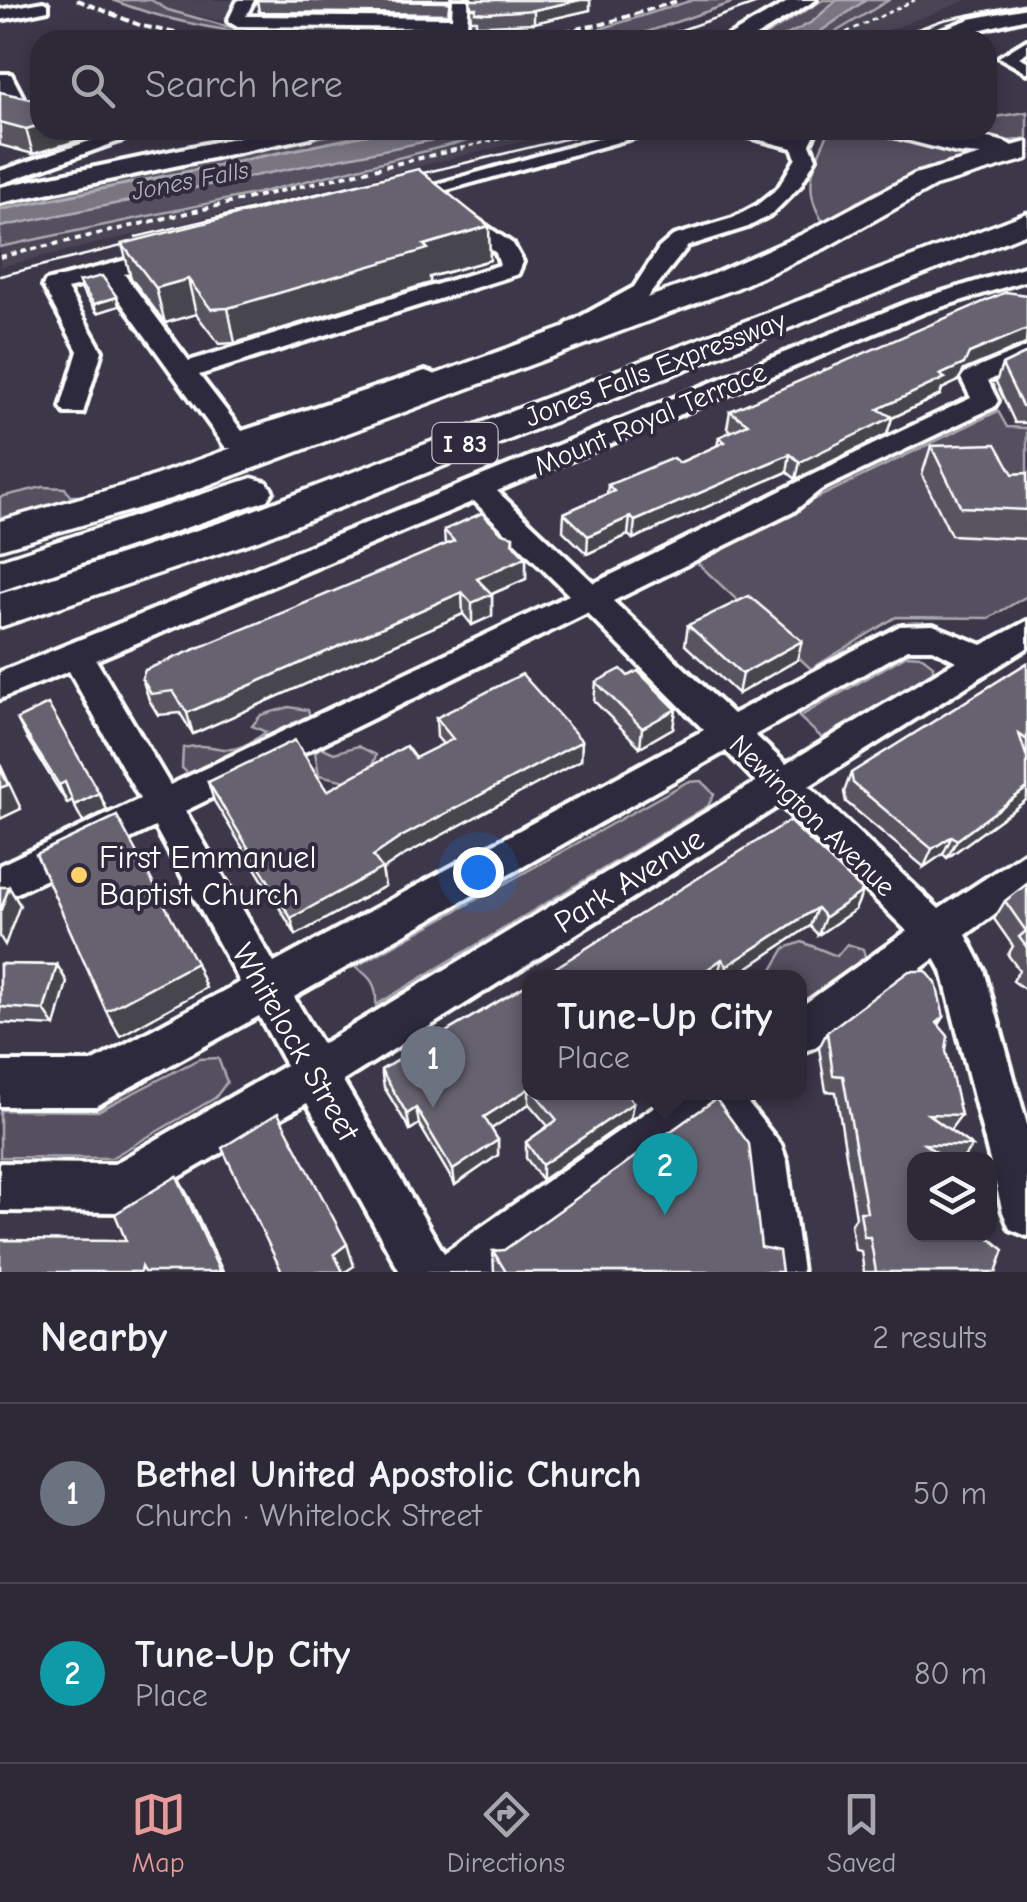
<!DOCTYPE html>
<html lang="en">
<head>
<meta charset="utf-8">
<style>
  body { margin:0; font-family:"Comic Neue",sans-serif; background:#35313f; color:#f1f3f6 }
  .controls { position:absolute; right:30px; bottom:30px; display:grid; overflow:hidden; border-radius:20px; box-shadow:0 5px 15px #0003 }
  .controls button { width:90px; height:90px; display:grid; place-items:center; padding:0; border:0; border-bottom:2px solid #484552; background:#2d2937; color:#f1f3f6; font:50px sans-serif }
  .you { position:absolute; left:478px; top:872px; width:35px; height:35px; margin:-25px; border:8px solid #fff; border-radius:50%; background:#1a73e8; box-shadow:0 0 0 15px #1a73e833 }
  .badge { display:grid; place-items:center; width:65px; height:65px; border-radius:50%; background:#e69b98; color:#fff; font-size:32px; font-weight:700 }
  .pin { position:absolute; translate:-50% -82px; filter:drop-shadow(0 2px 5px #0008) }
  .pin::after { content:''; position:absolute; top:52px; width:35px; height:30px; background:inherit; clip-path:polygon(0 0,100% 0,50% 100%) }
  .popup { position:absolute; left:522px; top:970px; width:285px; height:130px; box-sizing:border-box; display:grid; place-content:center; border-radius:20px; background:#2d2937; filter:drop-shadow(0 2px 8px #0005); font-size:32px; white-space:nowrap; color:#a7a6ad }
  .popup b { font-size:38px; color:#f1f3f6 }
  .popup::after { content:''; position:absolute; left:50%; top:100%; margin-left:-20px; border:20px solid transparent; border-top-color:#2d2937 }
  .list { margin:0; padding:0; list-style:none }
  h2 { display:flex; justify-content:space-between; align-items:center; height:130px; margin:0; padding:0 40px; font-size:42px }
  h2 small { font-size:32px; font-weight:400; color:#a7a6ad }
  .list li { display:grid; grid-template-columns:65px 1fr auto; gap:30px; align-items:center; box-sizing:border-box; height:180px; padding:0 40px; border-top:2px solid #484552 }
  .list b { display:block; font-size:38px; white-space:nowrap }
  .list p { margin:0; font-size:32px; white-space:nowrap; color:#a7a6ad }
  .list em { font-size:32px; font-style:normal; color:#a7a6ad }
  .icon { flex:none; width:55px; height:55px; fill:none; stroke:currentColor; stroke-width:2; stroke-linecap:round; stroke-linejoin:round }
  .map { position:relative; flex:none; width:1027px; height:1272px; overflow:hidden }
  .search { position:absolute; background:#2d2937; box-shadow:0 5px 15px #0003; left:30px; right:30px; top:30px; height:110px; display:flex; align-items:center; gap:25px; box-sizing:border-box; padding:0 35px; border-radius:30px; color:#a7a6ad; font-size:38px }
  .sheet { height:490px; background:#2d2937 }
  nav { display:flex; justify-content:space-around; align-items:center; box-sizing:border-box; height:140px; border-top:2px solid #484552; background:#2d2937; font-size:28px; color:#a7a6ad }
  nav a { display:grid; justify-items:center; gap:5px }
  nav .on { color:#e69b98 }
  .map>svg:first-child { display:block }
</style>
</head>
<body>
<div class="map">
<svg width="1027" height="1272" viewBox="0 0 1027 1272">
  <rect width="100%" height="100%" fill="#3c3749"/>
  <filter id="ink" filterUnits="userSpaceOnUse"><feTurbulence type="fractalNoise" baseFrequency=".01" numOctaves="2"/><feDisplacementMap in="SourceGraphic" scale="20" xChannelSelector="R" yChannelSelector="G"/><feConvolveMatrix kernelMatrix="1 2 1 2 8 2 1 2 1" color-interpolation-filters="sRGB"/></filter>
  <g filter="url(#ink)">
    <!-- built -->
    <g fill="#494455">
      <path d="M116 0H234L223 21Z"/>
      <path d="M882 0H968L863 40H808Z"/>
      <path d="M522 130H570L0 267V248Z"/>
    </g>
    <!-- green -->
    <g fill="#555060" stroke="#aaa8b0" stroke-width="2.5">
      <path d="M112 0H151L168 10 229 27 418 30 528 26C389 41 246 52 112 0Z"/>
      <path d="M693 0H740L624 40H543L600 29Z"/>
      <path d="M823 0H889L822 40H758Z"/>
      <path d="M1027 112V138C990 147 948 141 912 130H987L995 117Z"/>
      <path d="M354 130H390L0 209V205L14 201Z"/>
      <path d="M455 130H510L258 193 0 247V227Z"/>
      <path d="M830 130H880L980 156 824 223C801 190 813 163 830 130Z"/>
      <path d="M998 411 1007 427 1027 428V596L989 618 896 617 811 669 692 558Z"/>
      <path d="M43 487 65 488 70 496H95L0 523V497Z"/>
      <path d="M907 655 921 656 933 665V674L822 738 799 717Z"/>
      <path d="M289 707 308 710 311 721 194 779 182 768 183 748C223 739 221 765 266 732L252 726 261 715Z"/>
      <path d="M358 746 376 755 372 767 350 782 319 775 315 752 321 747 334 753Z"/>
      <path d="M701 781 714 794 708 806 376 1005C377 986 372 977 355 967L687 782Z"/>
      <path d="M802 942 837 956 847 944 863 949 866 960 854 966 847 991 800 1022V978H744L772 970 785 948Z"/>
      <path d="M218 1058 227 1082 215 1098 111 1158 0 1157V1110L98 1111 199 1059Z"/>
    </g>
    <!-- water -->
    <g fill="#797682" stroke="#afadb4" stroke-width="2.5">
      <path d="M837 0H866L808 40H777L812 22Z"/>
      <path d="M392 130H483L0 227V210Z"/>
    </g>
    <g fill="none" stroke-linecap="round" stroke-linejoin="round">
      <defs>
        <g id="minor">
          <path d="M238 0H254L246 16 452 18 453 0H469L467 23 459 28 236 26 228 21Z"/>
          <path d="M43 2 48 4V10L0 20V10Z"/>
          <path d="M1027 8V18L938 40H914L970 19Z"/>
          <path d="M1027 40V52L1019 57 1027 61V73L999 57Z"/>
          <path d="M0 74H11L23 97 20 101 0 104Z"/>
          <path d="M123 130 139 134 0 184V171Z"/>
          <path d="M630 130H661L400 203 390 197Z"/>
          <path d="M721 130H758L794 137 799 130H817L810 144 816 158 800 186 772 214 748 227 688 246 642 304 585 334H567L564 329 567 324 634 287 659 248 673 236 733 218 757 205 778 188 796 158 792 148Z"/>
          <path d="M456 205 513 244 523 262 518 274 199 375 242 431 425 371 434 374 438 379 434 384 246 448H226L105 280 67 289 102 351 83 413H65L61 407 78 351 43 286 46 281 130 259 138 261V271L124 274 189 361 500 265 496 253 449 215V207Z"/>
          <path d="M1027 266V280L925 312 497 491 594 583C721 523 843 457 971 398L961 378 965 373 1027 347V363L988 381 998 401 994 407 820 490 793 512 613 601 733 714 900 626 933 625 982 645 1027 621V648L809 786 939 909 1027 851V890L966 935 984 970 1027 1125V1236L1010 1229 1003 1212 942 971 935 958 815 1047 800 1053V1007L907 931 780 805 343 1081 444 1253 675 1092H739L781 1145 787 1162 802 1272H752L741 1171 707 1124 502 1272H400L307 1103 119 1212 0 1211V1163L114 1164 286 1065 259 1016 96 1106H0V1062H92L240 982 155 827 0 901V865L140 799 69 671 0 699V672L909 302ZM474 501 569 595 170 785 96 660ZM587 613 704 730 274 963 185 811ZM908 649H933L956 661 786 764 755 735ZM726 751 756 782 322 1044 294 997Z"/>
        </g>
        <g id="major">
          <path d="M791 0H816L749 40H722Z"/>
          <path d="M272 130H322L310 137 0 203V187Z"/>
        </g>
        <g id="highway">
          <path d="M960 27 972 34 968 39 937 40Z"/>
          <path d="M887 130C910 130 999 134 1012 146L1027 142V159L935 186 825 248 737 288 173 498 0 549V521L143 480 713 274 803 234 915 174 981 155 957 153 891 136Z"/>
          <path d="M1027 213V233L258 540 0 627V594L228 520Z"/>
          <path d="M252 478 267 482 273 491 267 500 0 591V560Z"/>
        </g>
      </defs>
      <!-- minor casing -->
      <use href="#minor" stroke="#fff" stroke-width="8"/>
      <!-- major casing -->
      <use href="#major" stroke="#fff" stroke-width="8"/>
      <!-- highway casing -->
      <use href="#highway" stroke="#fff" stroke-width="7"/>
      <!-- path-far1 -->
      <g stroke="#fff" stroke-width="2.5" stroke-dasharray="5 4" stroke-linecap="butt">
        <path d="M830 40 915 0"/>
        <path d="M331 133 348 130"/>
        <path d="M671 139 708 130"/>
        <path d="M452 150 539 130"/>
      </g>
      <!-- path -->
      <path stroke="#fff" stroke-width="4" stroke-dasharray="6 5" stroke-linecap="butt" d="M0 257 463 148"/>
      <!-- minor -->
      <use href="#minor" fill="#2f2a3d" fill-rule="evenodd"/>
      <!-- major -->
      <use href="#major" fill="#2f2a3d" fill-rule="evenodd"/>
      <!-- highway -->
      <use href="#highway" fill="#2f2a3d" fill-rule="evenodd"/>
      <!-- tram -->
      <g stroke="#fff" stroke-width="2.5">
        <path d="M653 40 766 0"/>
        <path d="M887 40 943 20 1027 3"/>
        <path d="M398 179 603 130"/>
        <path d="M0 185 264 130"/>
        <path d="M136 237 408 172"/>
        <path d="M0 276 150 239"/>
      </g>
      <!-- rail -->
      <g stroke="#fff" stroke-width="4" stroke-dasharray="8 4" stroke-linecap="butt">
        <path d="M77 0 142 26 209 40"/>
        <path d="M517 40 603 24 680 0"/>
      </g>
    </g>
    <!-- wall -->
    <g fill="#585460" stroke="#fff" stroke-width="2.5">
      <path d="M257 0H450L448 14 259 12Z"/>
      <path d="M469 0H590V10L534 23 488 25H476V20H471Z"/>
      <path d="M0 92 40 130H88L90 137 33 154 0 145Z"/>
      <path d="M122 244 490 260 430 277V283L235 343 219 344 196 314 165 323 131 278Z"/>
      <path d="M79 282 119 306 97 313 82 291Z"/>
      <path d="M1027 295V344H1026L964 370 958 381 942 389 940 395 892 418 887 434 796 479 787 472 633 539 628 535 587 554 563 531 564 513 607 494 608 485 679 463 717 446 719 437 732 432 727 428 730 411Z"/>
      <path d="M1027 353V423H1015L996 382 1002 365Z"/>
      <path d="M931 446 1013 474 1027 473V539L951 535 922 475Z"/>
      <path d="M444 530 526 557V579L492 594V616L472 625 463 614 193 734 180 713 158 715 149 700 142 678 445 545Z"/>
      <path d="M688 625 797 660 738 694 685 645Z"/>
      <path d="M1027 663V797L1025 801 947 858 943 854 924 867 846 802 844 792 851 773Z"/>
      <path d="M628 676 676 709 673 728 640 747 594 701 596 682Z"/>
      <path d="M436 718 582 741 581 760 403 856 382 870 385 886 296 935 214 801 208 782 327 791 415 758 443 744 437 737Z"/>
      <path d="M17 719 99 793 107 810 83 822 72 800 67 803 26 737Z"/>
      <path d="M1027 884V991L1013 981 1019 970 1008 955 1013 946 994 919 1005 901Z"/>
      <path d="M863 891 855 910 818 935 810 926 732 978H539Z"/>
      <path d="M0 964 57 965 67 982 55 1026 0 1023Z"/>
      <path d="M530 983V1092H626L633 1103 630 1119 542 1180 526 1158V1142L548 1126 529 1104 491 1129 498 1140V1155L455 1185 419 1124 410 1130 384 1087 381 1070Z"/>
      <path d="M944 1017 939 1025 961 1115 950 1130 972 1146 962 1160H914L996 1272H864L861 1251 855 1250 851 1225 856 1217 836 1092 826 1091 819 1048 827 1032Z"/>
      <path d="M493 1251 782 1272H494Z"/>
    </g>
    <!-- shaded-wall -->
    <g fill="#47454e" stroke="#fff" stroke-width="2.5">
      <path d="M580 0H590V10L534 23V10Z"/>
      <path d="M40 125V130H88L90 137 33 154 26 129Z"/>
      <path d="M489 226 490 260 430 277V283L235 343 228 308 424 245Z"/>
      <path d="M188 279 196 314 165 323 156 288Z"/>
      <path d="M117 297 119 306 97 313 94 304Z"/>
      <path d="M1027 329 1026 344 964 370 958 381 942 389 940 395 892 418 887 434 796 479 800 462 878 409 969 353Z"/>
      <path d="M790 454 787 472 633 539 635 521Z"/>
      <path d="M630 517 628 535 587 554 588 536Z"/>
      <path d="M513 536V557H526V579L487 596 492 594V616L472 625V603L477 579 512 543Z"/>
      <path d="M462 592 463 614 193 734 187 713Z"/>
      <path d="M802 641 797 660 738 694 742 674Z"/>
      <path d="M676 709 673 728 640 747 642 728Z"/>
      <path d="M582 741 581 760 403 856 382 870 385 886 296 935 291 918 373 856 401 837Z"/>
      <path d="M0 764 21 809 0 819Z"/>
      <path d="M65 782 73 800 67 803 59 785Z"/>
      <path d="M1027 788V797L1025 801 947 858 957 840Z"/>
      <path d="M99 793 107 810 83 822 74 805Z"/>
      <path d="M952 836 943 854 924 867 932 849Z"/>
      <path d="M9 887 20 905 5 945 0 937V912Z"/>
      <path d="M863 891 855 910 818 935 825 917Z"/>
      <path d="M817 908 810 926 732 978H724L727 966Z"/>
      <path d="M722 959 717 978H695Z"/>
      <path d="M196 963 206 988 120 1036 106 1011Z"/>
      <path d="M57 965 67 982 55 1026 44 1010Z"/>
      <path d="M529 1088V1104L485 1133 484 1117Z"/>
      <path d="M633 1103 630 1119 542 1180V1165Z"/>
      <path d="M416 1108 419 1124 410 1130 407 1114Z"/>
      <path d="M498 1140V1155L455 1185 453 1170Z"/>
      <path d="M177 1176 190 1199 223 1272H220Z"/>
      <path d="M347 1244 354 1266 345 1272H340L334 1254Z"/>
    </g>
    <!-- building -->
    <g fill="#666270" stroke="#fff" stroke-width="2.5">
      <path d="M257 0H448V2Z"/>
      <path d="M470 0H580L534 10 488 13 475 12 476 8H471Z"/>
      <path d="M0 92 40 101V125L26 129 0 122Z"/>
      <path d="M418 169 489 226 424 245 428 249 228 308 211 309 188 279 156 288 122 244Z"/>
      <path d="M102 276 117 297 94 304 79 282Z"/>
      <path d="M1006 292 1027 295V329L969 353 964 364 940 375 945 378 878 409 892 417 800 462 790 454 635 521 630 517 588 536 564 513 614 491 608 485 673 458 679 463 725 442 719 437 748 424 730 411Z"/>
      <path d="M1027 353V406H1022L1002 365Z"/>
      <path d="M996 444 1013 474 1027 473V510L961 507 931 446Z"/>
      <path d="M482 513 502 533 513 536 512 543 526 557 477 579 492 594 472 603 462 592 187 713 173 691 151 694 142 678 145 670 454 541 444 530Z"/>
      <path d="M749 596 802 641 742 674 688 625Z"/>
      <path d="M1027 663V740L1019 734 1027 758V788L957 840 952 836 932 849 853 783 851 773Z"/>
      <path d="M621 669 628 676 638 671 676 709 642 728 596 682Z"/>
      <path d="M522 674 582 741 401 837 373 856 382 868 291 918 208 782 295 740 327 791 406 746 415 758 453 739 436 718Z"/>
      <path d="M48 704 99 793 74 805 65 782 59 785 17 719Z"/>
      <path d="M0 768 8 785 0 788Z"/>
      <path d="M117 816 196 963 106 1011 36 854Z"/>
      <path d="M789 821 863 891 825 917 817 908 727 966 722 959 695 978H539Z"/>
      <path d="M1027 884V948L1019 937 1026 931 1005 901Z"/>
      <path d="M0 887H9L0 912Z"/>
      <path d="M0 964 57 965 44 1010 0 1007Z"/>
      <path d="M909 971H926L936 983 944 1017 937 1023 948 1036 946 1051 961 1115 928 1114 972 1146 924 1144 949 1160H914V1234H985L1004 1250 996 1272H876L870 1237H864L860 1212H867L843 1076 833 1075 827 1032Z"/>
      <path d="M530 983V1088L484 1117 498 1140 453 1170 416 1108 407 1114 381 1070Z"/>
      <path d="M534 1092H626L633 1103 542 1165 526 1142 557 1120Z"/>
      <path d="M716 1099 749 1144 761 1247 779 1251 782 1272H506L493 1251 504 1250Z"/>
      <path d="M278 1113 347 1244 334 1254 343 1272H282L222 1148Z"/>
      <path d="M177 1176 220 1272H144L141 1267 140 1272H0V1240L126 1241 115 1214Z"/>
      <path d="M990 1206 994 1224 990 1230Z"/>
    </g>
  </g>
  <!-- markers -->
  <circle fill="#ffd166" stroke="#2f2a3d" stroke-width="4" cx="79" cy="875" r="10"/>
  <g text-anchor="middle" stroke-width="8" stroke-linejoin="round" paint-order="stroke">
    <!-- far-water labels -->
    <g font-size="25" font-style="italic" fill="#b5b4ba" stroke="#2f2a3d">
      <text transform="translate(190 180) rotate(-11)" y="9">Jones Falls</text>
    </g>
    <!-- shield labels -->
    <rect fill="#2f2a3d" stroke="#c1bfc5" stroke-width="2.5" x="432.5" y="423" width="65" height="40" rx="8"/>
    <g font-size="25" font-weight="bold" fill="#fff">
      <text x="465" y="452">I 83</text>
    </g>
    <!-- street labels -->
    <g font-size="28" fill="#fff" stroke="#2f2a3d">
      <text transform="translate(655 368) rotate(-21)" y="10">Jones Falls Expressway</text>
      <text transform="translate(650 418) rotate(-23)" y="10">Mount Royal Terrace</text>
      <text transform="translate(813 815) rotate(44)" y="10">Newington Avenue</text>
    </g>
    <!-- near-poi labels -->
    <g font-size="32" fill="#fff" stroke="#2f2a3d" text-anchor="start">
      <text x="99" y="868">First Emmanuel<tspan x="99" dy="37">Baptist Church</tspan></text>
    </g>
    <!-- near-street labels -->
    <g font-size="32" fill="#fff" stroke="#2f2a3d">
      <text transform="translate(629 880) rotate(-32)" y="11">Park Avenue</text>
      <text transform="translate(296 1042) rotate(60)" y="11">Whitelock Street</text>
    </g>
  </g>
</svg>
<div class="controls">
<button><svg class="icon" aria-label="layers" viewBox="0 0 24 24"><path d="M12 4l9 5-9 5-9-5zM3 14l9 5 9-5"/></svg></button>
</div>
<div class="you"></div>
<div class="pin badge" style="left:433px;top:1108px;background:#6b7280">1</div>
<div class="pin badge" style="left:665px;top:1215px;background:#0f9aa8">2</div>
<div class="popup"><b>Tune-Up City</b>Place</div>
<div class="search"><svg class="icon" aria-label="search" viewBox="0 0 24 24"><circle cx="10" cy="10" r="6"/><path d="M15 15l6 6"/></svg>Search here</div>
</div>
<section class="sheet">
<h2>Nearby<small>2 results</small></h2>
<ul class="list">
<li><span class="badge" style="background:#6b7280">1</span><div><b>Bethel United Apostolic Church</b><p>Church · Whitelock Street</p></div><em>50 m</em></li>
<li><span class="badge" style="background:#0f9aa8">2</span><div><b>Tune-Up City</b><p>Place</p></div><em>80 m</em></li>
</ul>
</section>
<nav>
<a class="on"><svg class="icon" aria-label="map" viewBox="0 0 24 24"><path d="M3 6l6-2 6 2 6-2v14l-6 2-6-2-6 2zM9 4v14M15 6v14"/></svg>Map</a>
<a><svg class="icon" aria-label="directions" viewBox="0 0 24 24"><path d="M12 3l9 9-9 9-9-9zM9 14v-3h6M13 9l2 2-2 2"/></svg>Directions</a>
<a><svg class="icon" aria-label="saved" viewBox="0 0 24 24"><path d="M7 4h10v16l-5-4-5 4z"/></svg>Saved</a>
</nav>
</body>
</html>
